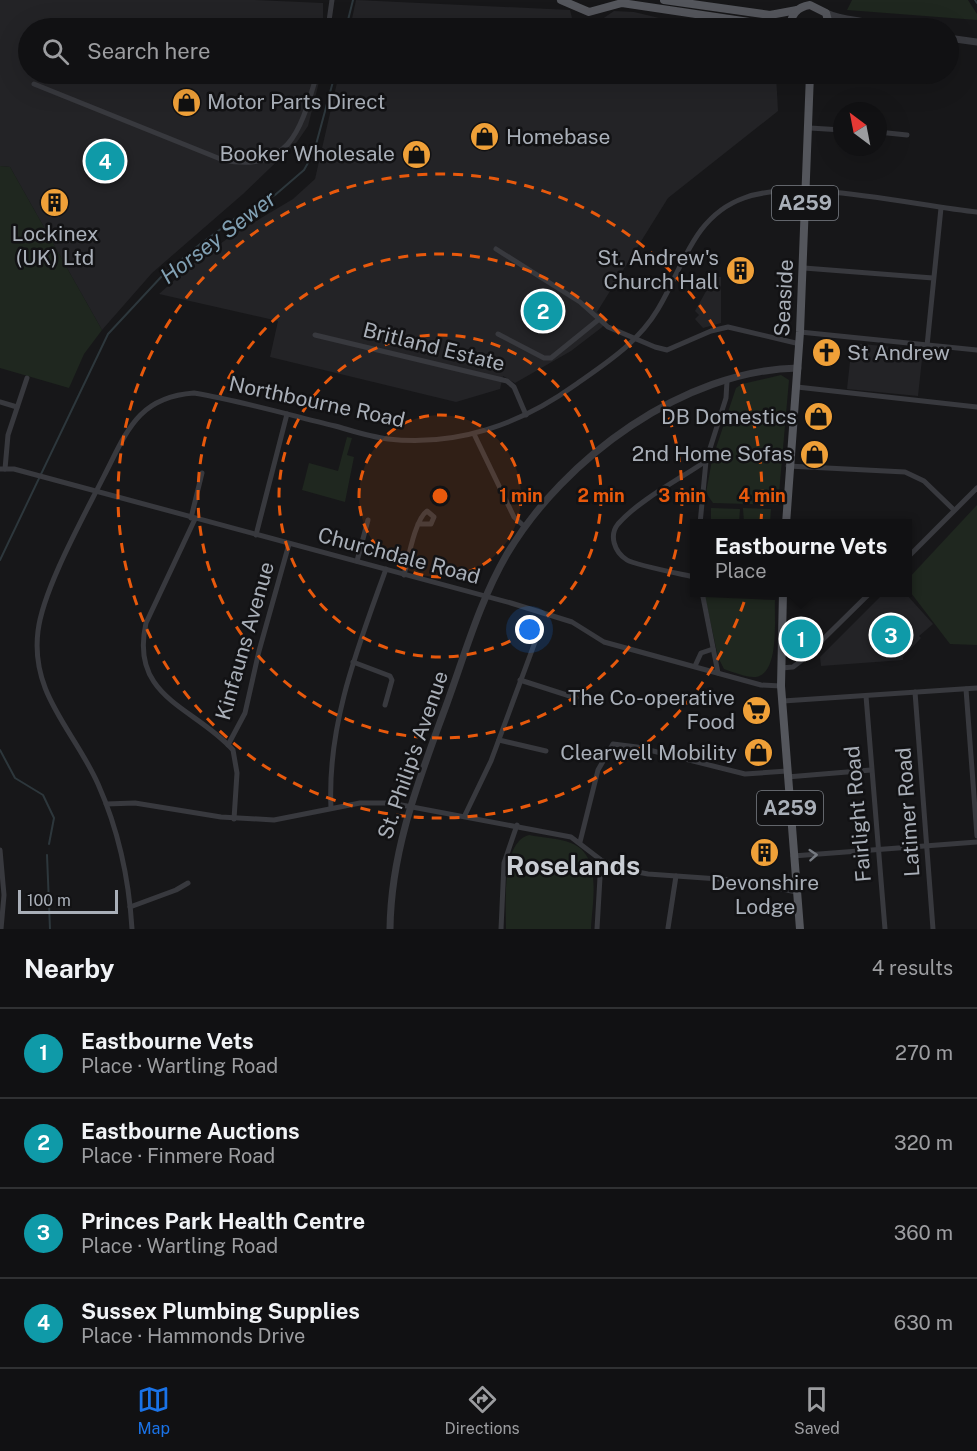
<!DOCTYPE html>
<html lang="en">
<head>
<meta charset="utf-8">
<style>
  body { margin:0; font-family:"Public Sans",sans-serif; background:#1e1f21; color:#f1f3f6 }
  .compass { position:absolute; left:833px; top:102px; width:54px; height:54px; border-radius:50%; background:#111113; box-shadow:0 6px 24px #0002; rotate:328deg }
  .scale { position:absolute; left:18px; bottom:15px; width:100px; box-sizing:border-box; padding-left:6px; border:3px solid #a9afb8; border-top:0; font-size:16px; line-height:21px; white-space:nowrap; color:#a9afb8; -webkit-text-stroke:4px #121214; paint-order:stroke }
  .you { position:absolute; left:530px; top:630px; width:21px; height:21px; margin:-15px; border:4px solid #fff; border-radius:50%; background:#1a73e8; box-shadow:0 0 0 9px #1a73e833 }
  .badge { display:grid; place-items:center; width:39px; height:39px; border-radius:50%; background:#1a73e8; color:#fff; font-size:20px; font-weight:700 }
  .pin { position:absolute; translate:-50% -50%; border:3px solid #fff; box-shadow:0 2px 6px #0006 }
  .popup { position:absolute; left:690px; top:519px; width:222px; height:78px; box-sizing:border-box; display:grid; place-content:center; border-radius:0px; background:#111113; filter:drop-shadow(0 2px 4px #0005); font-size:20px; white-space:nowrap; color:#9c9da0 }
  .popup b { font-size:22px; color:#f1f3f6 }
  .popup::after { content:''; position:absolute; left:50%; top:100%; margin-left:-12px; border:12px solid transparent; border-top-color:#111113 }
  .list { margin:0; padding:0; list-style:none }
  h2 { display:flex; justify-content:space-between; align-items:center; height:78px; margin:0; padding:0 24px; font-size:26px }
  h2 small { font-size:20px; font-weight:400; color:#9c9da0 }
  .list li { display:grid; grid-template-columns:39px 1fr auto; gap:18px; align-items:center; box-sizing:border-box; height:90px; padding:0 24px; border-top:2px solid #303133 }
  .list b { display:block; font-size:22px; white-space:nowrap }
  .list p { margin:0; font-size:20px; white-space:nowrap; color:#9c9da0 }
  .list em { font-size:20px; font-style:normal; color:#9c9da0 }
  .icon { flex:none; width:33px; height:33px; fill:none; stroke:currentColor; stroke-width:2; stroke-linecap:round; stroke-linejoin:round }
  .map { position:relative; flex:none; width:977px; height:929px; overflow:hidden }
  .search { position:absolute; background:#111113; box-shadow:0 6px 24px #0002; left:18px; right:18px; top:18px; height:66px; display:flex; align-items:center; gap:15px; box-sizing:border-box; padding:0 21px; border-radius:33px; color:#9c9da0; font-size:22px }
  .sheet { height:438px; background:#111113 }
  nav { display:flex; justify-content:space-around; align-items:center; box-sizing:border-box; height:84px; border-top:2px solid #303133; background:#111113; font-size:16px; color:#9c9da0 }
  nav a { display:grid; justify-items:center; gap:3px }
  nav .on { color:#1a73e8 }
  .map>svg:first-child { display:block }
</style>
</head>
<body>
<div class="map">
<svg width="977" height="929" viewBox="0 0 977 929">
  <rect width="100%" height="100%" fill="#171719"/>
  <!-- built -->
  <g fill="#232326">
    <path d="M0 0H255L323 3V28H28V74H321L308 126 297 142 243 194 152 273 102 330 10 167 0 166Z"/>
    <path d="M356 0 570 10 572 18 595 24 614 11 634 12 701 28H350Z"/>
    <path d="M339 74H776L778 111 668 198 597 312 608 321 601 328 571 351 515 383 503 376 500 389 456 402 270 357 278 321 159 294 196 261 234 234 293 199 315 179Z"/>
    <path d="M714 277H721V323L703 328 695 319 699 315 695 311Z"/>
    <path d="M852 343 923 350 918 396 847 389Z"/>
    <path d="M885 592 905 593 933 624 919 636 921 638 903 657V660L821 666 820 657Z"/>
  </g>
  <!-- green -->
  <g fill="#1f271f">
    <path d="M852 0H968L977 14V20L847 10Z"/>
    <path d="M0 166 10 167 102 330 84 354 69 388 0 368Z"/>
    <path d="M781 375 789 380 778 505 713 503 706 493 712 460 736 388 742 384Z"/>
    <path d="M347 437 352 438 347 455 354 457 345 502 302 490 309 463 338 471Z"/>
    <path d="M977 505V645L950 644 908 589V579Z"/>
    <path d="M711 508 740 509 739 523H711Z"/>
    <path d="M743 508 771 509 770 523H744Z"/>
    <path d="M705 597 775 600C774 618 780 673 756 677 747 678 733 672 724 669L718 657Z"/>
    <path d="M529 835C543 838 558 838 571 843 603 855 592 903 591 929H506C506 906 501 842 529 835Z"/>
  </g>
  <g fill="none" stroke-linecap="round" stroke-linejoin="round">
    <!-- stream -->
    <g stroke="#2d373c" stroke-width="2">
      <path d="M975 0 977 3"/>
      <path d="M346 28 353 0"/>
      <path d="M0 560 108 334 162 276 199 245 237 217 275 195 304 170 314 152 335 74"/>
      <path d="M0 750 15 778 43 795 54 818 49 844"/>
      <path d="M47 855 50 929"/>
    </g>
    <!-- minor -->
    <g stroke="#38393e" stroke-width="5">
      <path d="M328 28 332 0"/>
      <path d="M34 84 223 160C292 174 302 124 317 74"/>
      <path d="M810 128 842 130"/>
      <path d="M878 132 907 135"/>
      <path d="M496 249 580 302 608 327 655 347 667 350 711 331 728 327 800 344"/>
      <path d="M804 268 933 278"/>
      <path d="M800 332 977 350"/>
      <path d="M498 334 544 358H551L598 320"/>
      <path d="M315 335 507 381 514 387 526 415"/>
      <path d="M927 346 941 208"/>
      <path d="M797 387 977 407"/>
      <path d="M0 402 17 407"/>
      <path d="M474 434 514 517 525 527"/>
      <path d="M788 466 905 472 924 481 954 510"/>
      <path d="M0 469H14L511 603 572 622 604 642 761 685 781 686"/>
      <path d="M5 469 8 435 27 378"/>
      <path d="M191 518 202 473"/>
      <path d="M195 519 146 623C129 698 195 707 233 750L237 773 234 819"/>
      <path d="M700 524 706 461 726 398 727 381"/>
      <path d="M256 535 287 414"/>
      <path d="M908 557 977 488"/>
      <path d="M357 561 368 520"/>
      <path d="M404 575C408 560 415 519 427 511L434 517 431 524H418"/>
      <path d="M694 577C681 574 635 565 627 560 614 552 609 535 618 524 639 500 680 479 706 461"/>
      <path d="M702 592 718 673"/>
      <path d="M353 662 390 676 392 680 385 705"/>
      <path d="M695 666 701 653 713 649"/>
      <path d="M781 668 793 667 802 660 871 592"/>
      <path d="M520 680 576 698"/>
      <path d="M966 689 977 836"/>
      <path d="M915 692 933 929"/>
      <path d="M866 696 885 929"/>
      <path d="M783 701 977 688"/>
      <path d="M499 740 546 751"/>
      <path d="M228 745 245 713 259 651 289 544"/>
      <path d="M787 777 871 770"/>
      <path d="M106 804 135 803 221 817 274 820 360 803H391L571 837 601 860 622 869 648 874 733 880 797 892"/>
      <path d="M331 808C327 724 358 647 386 569"/>
      <path d="M465 815 491 761 538 634"/>
      <path d="M580 842 598 770 613 744 637 747 745 774 787 771"/>
      <path d="M0 850 4 895 1 929"/>
      <path d="M793 856 977 842"/>
      <path d="M130 907 176 890 188 883"/>
      <path d="M668 928 676 876"/>
      <path d="M132 929C129 879 118 829 98 784 74 730 30 694 38 631 43 589 84 516 104 476 127 431 138 397 194 393 242 401 289 415 335 426 353 431 371 437 388 439 456 447 521 424 575 385 606 363 638 343 658 309 683 268 693 216 744 198 800 177 915 206 977 212"/>
      <path d="M501 929 504 863 517 825"/>
      <path d="M597 929 601 860"/>
    </g>
    <!-- tertiary -->
    <g stroke="#38393e" stroke-width="7">
      <path d="M826 13C845 22 868 19 886 28"/>
      <path d="M948 38 977 42"/>
      <path d="M390 929C391 852 417 785 443 714 463 661 478 604 507 554 564 458 684 370 798 368"/>
    </g>
    <!-- primary -->
    <g stroke="#54565c" stroke-width="8">
      <path d="M561 0 589 12 622 3 756 23 773 28"/>
      <path d="M664 0 770 15 797 10"/>
      <path d="M791 28C790 15 797 7 810 5L826 13 830 28"/>
      <path d="M786 524 800 332 810 74"/>
      <path d="M783 592 781 686 800 929"/>
    </g>
  </g>
  <!-- one-way arrows -->
  <defs><path id="oneway-chevron" d="M-2-3.5L2.5 0L-2 3.5" fill="none" stroke-width="1.6" stroke-linecap="round" stroke-linejoin="round" transform="scale(1.5)"/></defs>
  <use stroke="#767a81" href="#oneway-chevron" transform="translate(813 855) rotate(-4)"/>
  <!-- distance rings -->
  <circle cx="440" cy="496" r="81" fill="#e8590c" fill-opacity=".12"/>
  <g fill="none" stroke="#e8590c" stroke-width="3" stroke-dasharray="10 8">
    <circle cx="440" cy="496" r="81"/>
    <circle cx="440" cy="496" r="161"/>
    <circle cx="440" cy="496" r="242"/>
    <circle cx="440" cy="496" r="322"/>
  </g>
  <!-- icons -->
  <defs>
    <symbol id="shop-disc" viewBox="-11 -11 22 22"><circle r="9.5" fill="#efa038" stroke="#121214"/><path d="M-5-2.5h2.3a2.7 3.5 0 0 1 5.4 0H5L5.5 6h-11ZM-1.5-2.5h3a1.5 2.3 0 0 0-3 0Z" fill="#111"/></symbol>
    <symbol id="building-disc" viewBox="-11 -11 22 22"><circle r="9.5" fill="#efa038" stroke="#121214"/><path d="M-4-6H4V6H1V3H-1V6H-4ZM-2.5-4.3h1.7v1.8h-1.7ZM.8-4.3h1.7v1.8H.8ZM-2.5-1h1.7V.8h-1.7ZM.8-1h1.7V.8H.8Z" fill="#111"/></symbol>
    <symbol id="church-disc" viewBox="-11 -11 22 22"><circle r="9.5" fill="#efa038" stroke="#121214"/><path d="M-1.2-6h2.4v3.5h3.3v2.4h-3.3V6h-2.4V-.1h-3.3v-2.4h3.3Z" fill="#111"/></symbol>
    <symbol id="supermarket-disc" viewBox="-11 -11 22 22"><circle r="9.5" fill="#efa038" stroke="#121214"/><path d="M-6-5.5h2.5l.6 2H6L4.5 2H-2.5L-4.4-4H-6ZM-1.5 3.2a1.3 1.3 0 1 0 .1 0ZM3 3.2a1.3 1.3 0 1 0 .1 0Z" fill="#111"/></symbol>
  </defs>
  <g fill-rule="evenodd">
    <use href="#shop-disc" x="170" y="86" width="33" height="33"/>
    <use href="#shop-disc" x="468" y="120" width="33" height="33"/>
    <use href="#shop-disc" x="400" y="138" width="33" height="33"/>
    <use href="#building-disc" x="38" y="186" width="33" height="33"/>
    <use href="#building-disc" x="724" y="254" width="33" height="33"/>
    <use href="#church-disc" x="810" y="336" width="33" height="33"/>
    <use href="#shop-disc" x="802" y="400" width="33" height="33"/>
    <use href="#shop-disc" x="798" y="438" width="33" height="33"/>
    <use href="#supermarket-disc" x="740" y="694" width="33" height="33"/>
    <use href="#shop-disc" x="742" y="736" width="33" height="33"/>
    <use href="#building-disc" x="748" y="836" width="33" height="33"/>
  </g>
  <g text-anchor="middle" stroke-width="5" stroke-linejoin="round" paint-order="stroke">
    <!-- shield labels -->
    <g fill="#121214" stroke="#7c8087" stroke-width="1.5">
      <rect x="772" y="186" width="66" height="34" rx="4.5"/>
      <rect x="757" y="791" width="66" height="34" rx="4.5"/>
    </g>
    <g font-size="20" font-weight="bold" fill="#a9afb8">
      <text x="805" y="210">A259</text>
      <text x="790" y="815">A259</text>
    </g>
    <!-- poi labels -->
    <g font-size="21" fill="#a9afb8" stroke="#121214" text-anchor="end">
      <text x="207" y="109" text-anchor="start">Motor Parts Direct</text>
      <text x="506" y="144" text-anchor="start">Homebase</text>
      <text x="395" y="161">Booker Wholesale</text>
      <text x="55" y="241" text-anchor="middle">Lockinex<tspan x="55" dy="24">(UK) Ltd</tspan></text>
      <text x="719" y="265">St. Andrew's<tspan x="719" dy="24">Church Hall</tspan></text>
      <text x="847" y="360" text-anchor="start">St Andrew</text>
      <text x="797" y="424">DB Domestics</text>
      <text x="793" y="461">2nd Home Sofas</text>
      <text x="735" y="705">The Co-operative<tspan x="735" dy="24">Food</tspan></text>
      <text x="737" y="760">Clearwell Mobility</text>
      <text x="765" y="890" text-anchor="middle">Devonshire<tspan x="765" dy="24">Lodge</tspan></text>
    </g>
    <!-- street labels -->
    <g font-size="21" fill="#a9afb8" stroke="#121214">
      <text transform="translate(784 298) rotate(-87)" y="7">Seaside</text>
      <text transform="translate(434 347) rotate(14)" y="7">Britland Estate</text>
      <text transform="translate(317 402) rotate(12)" y="7">Northbourne Road</text>
      <text transform="translate(399 556) rotate(15)" y="7">Churchdale Road</text>
      <text transform="translate(245 641) rotate(-74)" y="7">Kinfauns Avenue</text>
      <text transform="translate(413 755) rotate(-71)" y="7">St. Philip's Avenue</text>
      <text transform="translate(908 812) rotate(-94)" y="7">Latimer Road</text>
      <text transform="translate(858 814) rotate(-95)" y="7">Fairlight Road</text>
    </g>
    <!-- water labels -->
    <g font-size="22" font-style="italic" fill="#81a0b3" stroke="#121214">
      <text transform="translate(218 237) rotate(-37)" y="8">Horsey Sewer</text>
    </g>
    <!-- district labels -->
    <g font-size="27" font-weight="bold" fill="#caced4" stroke="#121214">
      <text x="573" y="875">Roselands</text>
    </g>
  </g>
  <circle cx="440" cy="496" r="9" fill="#e8590c" stroke="#121214" stroke-width="3"/>
  <g font-size="18" text-anchor="middle" font-weight="bold" fill="#e8590c" stroke="#121214" stroke-width="5" stroke-linejoin="round" paint-order="stroke">
    <text x="521" y="502">1 min</text>
    <text x="601" y="502">2 min</text>
    <text x="682" y="502">3 min</text>
    <text x="762" y="502">4 min</text>
  </g>
</svg>
<svg class="compass" viewBox="-18 -18 36 36"><path d="M0-13l5 13h-10z" fill="#e53935"/><path d="M0 13l5-13h-10z" fill="#9c9da0"/></svg>
<div class="scale">100 m</div>
<div class="you"></div>
<div class="pin badge" style="left:801px;top:639px;background:#0f9aa8">1</div>
<div class="popup"><b>Eastbourne Vets</b>Place</div>
<div class="pin badge" style="left:543px;top:311px;background:#0f9aa8">2</div>
<div class="pin badge" style="left:891px;top:635px;background:#0f9aa8">3</div>
<div class="pin badge" style="left:105px;top:161px;background:#0f9aa8">4</div>
<div class="search"><svg class="icon" aria-label="search" viewBox="0 0 24 24"><circle cx="10" cy="10" r="6"/><path d="M15 15l6 6"/></svg>Search here</div>
</div>
<section class="sheet">
<h2>Nearby<small>4 results</small></h2>
<ul class="list">
<li><span class="badge" style="background:#0f9aa8">1</span><div><b>Eastbourne Vets</b><p>Place · Wartling Road</p></div><em>270 m</em></li>
<li><span class="badge" style="background:#0f9aa8">2</span><div><b>Eastbourne Auctions</b><p>Place · Finmere Road</p></div><em>320 m</em></li>
<li><span class="badge" style="background:#0f9aa8">3</span><div><b>Princes Park Health Centre</b><p>Place · Wartling Road</p></div><em>360 m</em></li>
<li><span class="badge" style="background:#0f9aa8">4</span><div><b>Sussex Plumbing Supplies</b><p>Place · Hammonds Drive</p></div><em>630 m</em></li>
</ul>
</section>
<nav>
<a class="on"><svg class="icon" aria-label="map" viewBox="0 0 24 24"><path d="M3 6l6-2 6 2 6-2v14l-6 2-6-2-6 2zM9 4v14M15 6v14"/></svg>Map</a>
<a><svg class="icon" aria-label="directions" viewBox="0 0 24 24"><path d="M12 3l9 9-9 9-9-9zM9 14v-3h6M13 9l2 2-2 2"/></svg>Directions</a>
<a><svg class="icon" aria-label="saved" viewBox="0 0 24 24"><path d="M7 4h10v16l-5-4-5 4z"/></svg>Saved</a>
</nav>
</body>
</html>
